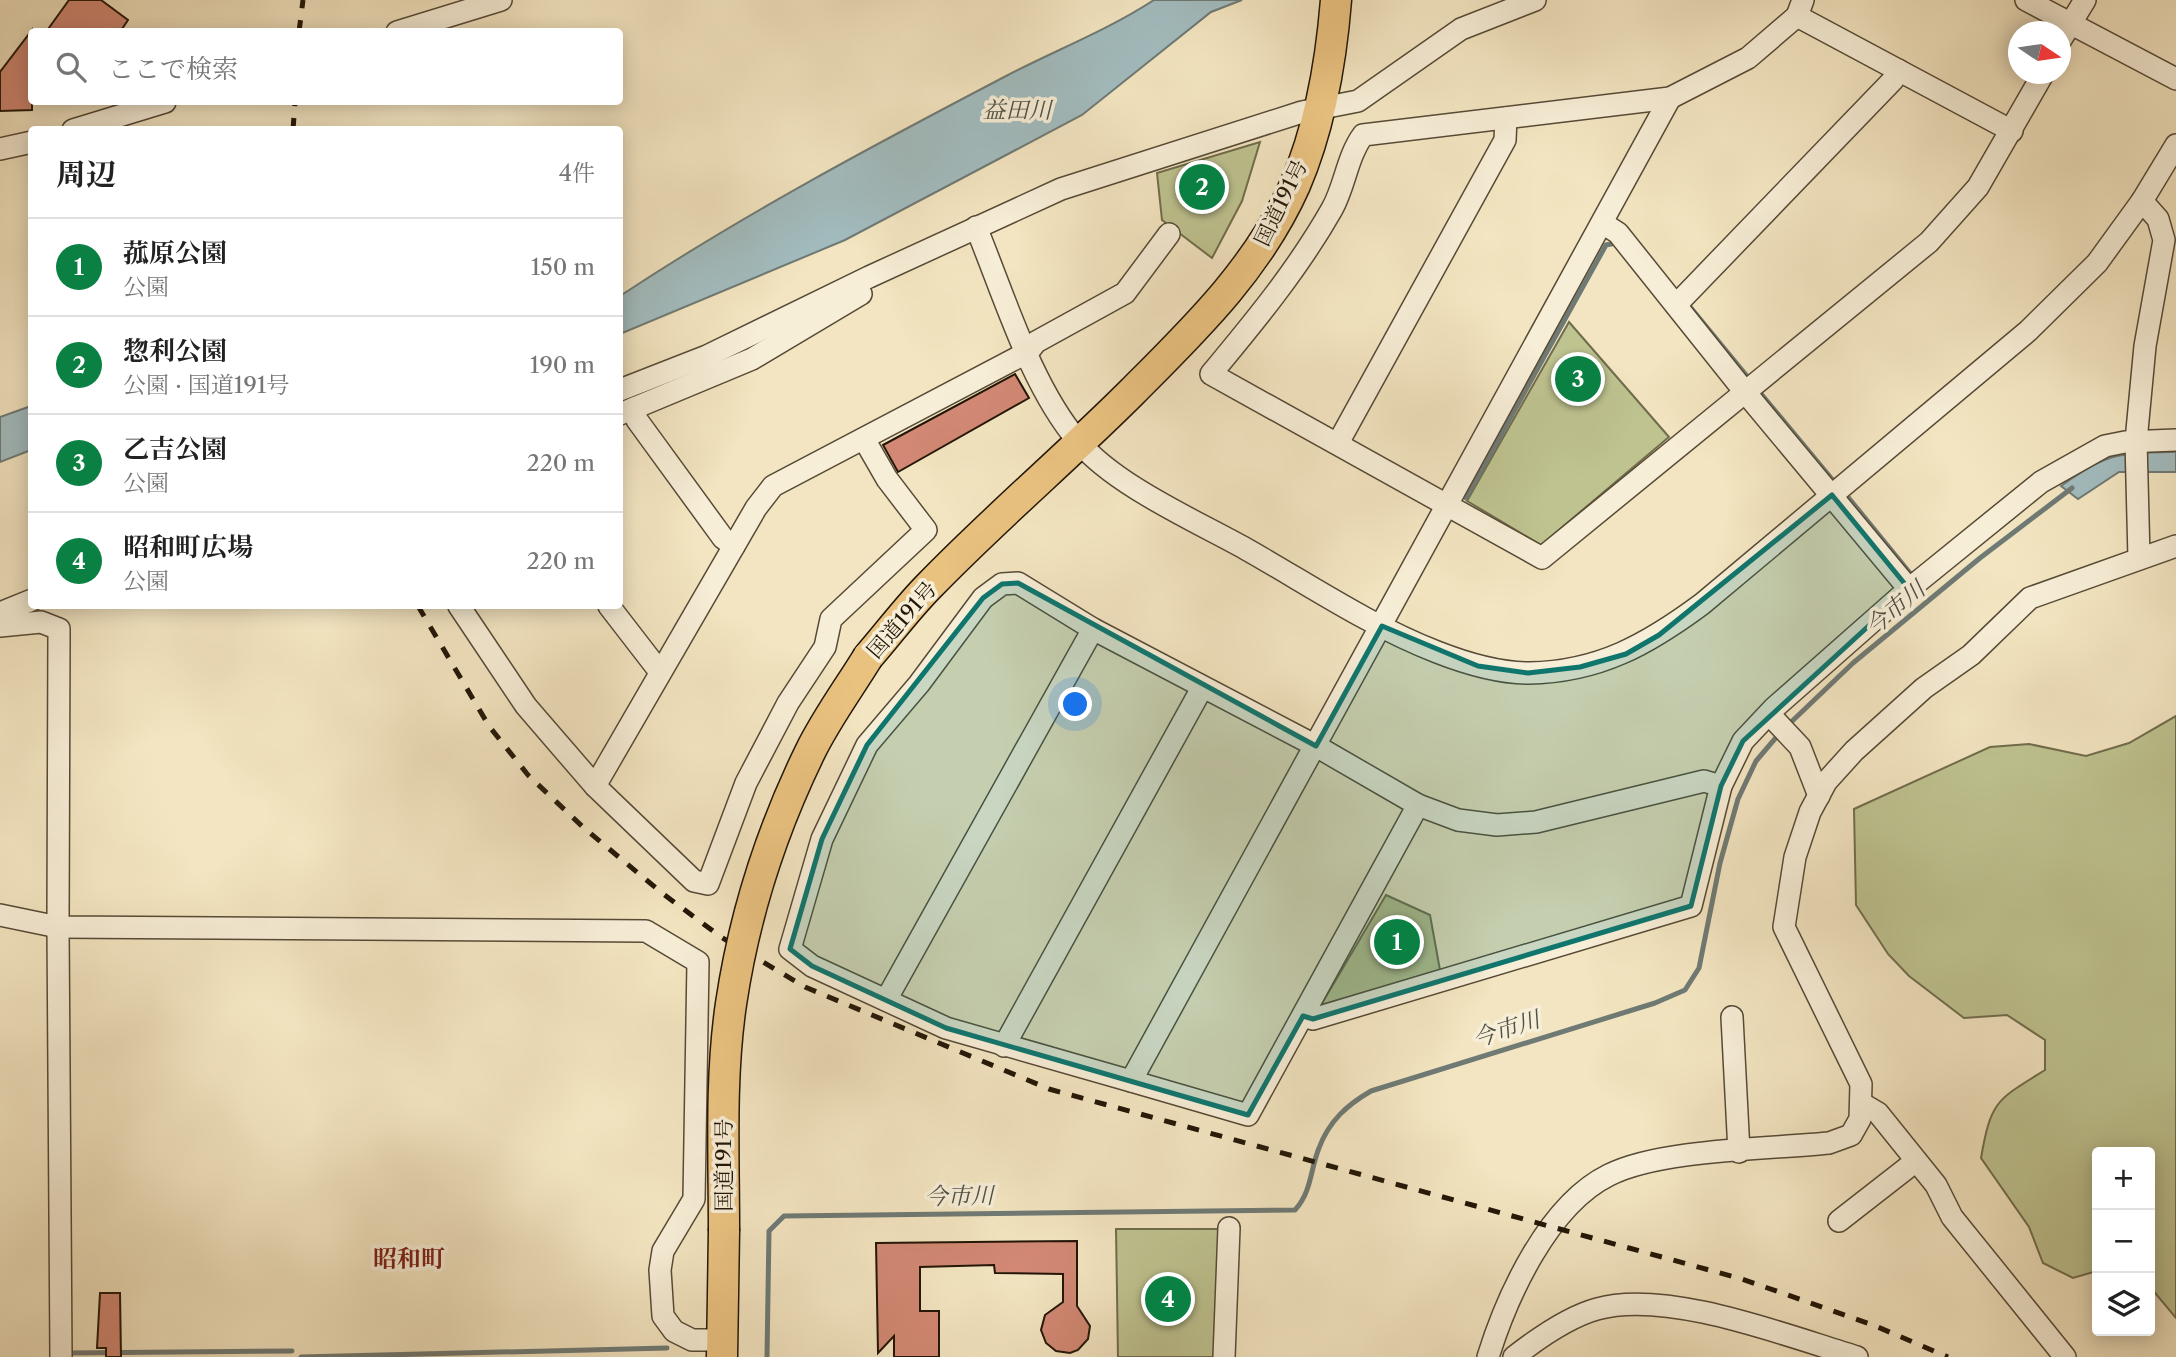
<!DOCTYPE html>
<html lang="ja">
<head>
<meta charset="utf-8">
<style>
  body { margin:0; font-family:"Libre Caslon Text","Noto Serif JP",serif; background:#f6f6f6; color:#222 }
  .controls { position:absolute; right:21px; bottom:21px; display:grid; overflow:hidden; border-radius:7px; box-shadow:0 4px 18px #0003 }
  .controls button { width:63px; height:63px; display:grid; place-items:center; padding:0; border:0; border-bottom:2px solid #e0e0e0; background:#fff; color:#222; font:35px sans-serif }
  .compass { position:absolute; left:2008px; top:21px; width:63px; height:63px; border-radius:50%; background:#fff; box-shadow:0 4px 18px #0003; rotate:103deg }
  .you { position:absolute; left:1076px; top:705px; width:24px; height:24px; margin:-18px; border:5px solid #fff; border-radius:50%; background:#1a73e8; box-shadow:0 0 0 10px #1a73e833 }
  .badge { display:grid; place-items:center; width:46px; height:46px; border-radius:50%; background:#0b8043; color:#fff; font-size:23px; font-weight:700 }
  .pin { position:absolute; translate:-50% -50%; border:4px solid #fff; box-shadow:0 2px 7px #0006 }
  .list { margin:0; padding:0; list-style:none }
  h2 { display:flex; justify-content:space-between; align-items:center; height:91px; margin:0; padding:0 28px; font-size:30px }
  h2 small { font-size:23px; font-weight:400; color:#767676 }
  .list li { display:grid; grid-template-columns:46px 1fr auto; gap:21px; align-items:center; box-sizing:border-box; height:98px; padding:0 28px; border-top:2px solid #e0e0e0 }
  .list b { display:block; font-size:26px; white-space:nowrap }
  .list p { margin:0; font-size:23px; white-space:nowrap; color:#767676 }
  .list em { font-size:23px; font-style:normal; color:#767676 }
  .icon { flex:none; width:38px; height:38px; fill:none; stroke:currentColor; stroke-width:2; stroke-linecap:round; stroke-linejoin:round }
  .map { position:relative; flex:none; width:2176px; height:1357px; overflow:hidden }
  .search { position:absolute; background:#fff; box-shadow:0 4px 18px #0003; left:28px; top:28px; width:595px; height:77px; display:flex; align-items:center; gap:18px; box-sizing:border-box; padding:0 24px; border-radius:7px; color:#767676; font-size:26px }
  .panel { position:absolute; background:#fff; box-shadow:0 4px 18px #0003; left:28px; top:126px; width:595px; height:483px; border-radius:7px }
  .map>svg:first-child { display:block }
</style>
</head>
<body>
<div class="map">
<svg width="2176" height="1357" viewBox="0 0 2176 1357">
  <rect width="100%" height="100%" fill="#f3e5c1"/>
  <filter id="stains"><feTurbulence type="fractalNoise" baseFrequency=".00286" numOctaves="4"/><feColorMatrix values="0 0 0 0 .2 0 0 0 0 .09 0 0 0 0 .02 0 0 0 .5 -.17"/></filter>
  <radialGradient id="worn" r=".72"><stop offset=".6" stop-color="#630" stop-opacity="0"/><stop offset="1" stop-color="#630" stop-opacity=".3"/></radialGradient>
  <!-- green -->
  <g fill="#bec390" stroke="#706c4c" stroke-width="2">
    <path d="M1260 142 1242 201 1212 258 1162 220 1157 173Z"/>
    <path d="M1569 322 1669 437 1541 545 1467 501Z"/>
    <path d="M2176 716V1318L2150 1287V1152H2097V1271L2073 1278 2043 1263 2029 1227 1981 1158C1991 1100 1997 1100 2045 1070V1040L2007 1015 1964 1018 1909 976 1888 954 1856 905 1854 809 1990 747 2029 744 2086 756 2129 743Z"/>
    <path d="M1386 895 1430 915 1440 970 1321 1005Z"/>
    <path d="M1116 1229H1218V1357H1118Z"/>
  </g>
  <!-- water -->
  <g fill="#a2bcbf" stroke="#6f7a75" stroke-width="2">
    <path d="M1154 0H1242L1211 12 1082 115 845 240 620 334V296C744 214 876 144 1008 75 1056 50 1108 30 1154 0Z"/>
    <path d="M31 406V450L0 462V417Z"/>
    <path d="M2176 452V472H2119L2078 499 2061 486C2109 452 2118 453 2176 452Z"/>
  </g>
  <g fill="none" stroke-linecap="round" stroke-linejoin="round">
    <!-- stream -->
    <g stroke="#6f7a75" stroke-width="5">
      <path d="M1691 308 1751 381"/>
      <path d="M1757 389 1836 484"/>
      <path d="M1843 491 1914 578"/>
      <path d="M1466 498 1606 245 1616 243"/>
      <path d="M1787 726 1853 663 1980 558 2072 488"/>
      <path d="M69 1353 292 1351"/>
      <path d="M301 1357 667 1348"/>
      <path d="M767 1357 769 1231 784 1216 1295 1210C1312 1191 1310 1170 1319 1148 1329 1121 1347 1105 1371 1091L1655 1003 1685 990 1699 968 1720 863 1738 799 1756 761 1780 733"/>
    </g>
  </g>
  <!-- building -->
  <g fill="#d28874" stroke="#221607" stroke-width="2">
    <path d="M69 0H101L128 20 120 32H46Z"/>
    <path d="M32 30V110L0 111V72Z"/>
    <path d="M1015 374 1029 398 898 472 883 445Z"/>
    <path d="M1077 1241V1306L1090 1326 1088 1339 1078 1350 1070 1353 1056 1351 1046 1343 1041 1330 1045 1315 1063 1302V1274L995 1273 994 1265 920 1267V1311H939V1357H894V1336L878 1353 876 1243Z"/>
    <path d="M100 1293H120L121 1357H106V1348H97Z"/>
  </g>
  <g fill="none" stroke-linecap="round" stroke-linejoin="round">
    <defs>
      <g id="minor">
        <path d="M1803 0 1797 16 1748 58 1670 98 1363 135C1347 157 1345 186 1332 209 1298 269 1255 321 1211 374L1542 558 1929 242 1978 187 2043 74"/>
        <path d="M2026 0 2176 79"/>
        <path d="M1797 16 2012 131"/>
        <path d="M397 32 501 0"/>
        <path d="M2060 41 2085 0"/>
        <path d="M1670 98 1131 1081 946 1028 812 966 790 949 822 839 867 745 919 684 983 598 1002 584 1018 583 1093 629 1316 746 1418 805 1458 820 1497 825 1536 822 1704 781 1721 786"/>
        <path d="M73 130 165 102"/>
        <path d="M0 149 32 142"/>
        <path d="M976 227C1004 295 1031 386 1078 441 1114 485 1196 521 1246 549 1308 584 1370 626 1437 652 1465 663 1498 673 1529 673 1599 672 1648 644 1702 604L2028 331 2097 263 2142 201 2176 145"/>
        <path d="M1676 305 1893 80 1898 70"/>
        <path d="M620 390 707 356 869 277 1061 189 1302 112 1358 101 1461 29 1535 0"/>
        <path d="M634 408 637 420 723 538 734 546"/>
        <path d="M620 414 752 359 861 294"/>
        <path d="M1338 443 1505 140 1506 118"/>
        <path d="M2139 558 2136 441 2145 346 2164 240 2158 219 2142 201"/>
        <path d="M1909 589 2041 482 2105 446 2125 442 2176 440"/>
        <path d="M459 606 526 706 595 786 694 881 708 884 746 783 788 703 825 647 831 619 926 530 887 479 864 439"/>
        <path d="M609 606 660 672"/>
        <path d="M0 613 32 600"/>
        <path d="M0 626 41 622 59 629 58 927 61 1357"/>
        <path d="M1769 714 1800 747 1819 796"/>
        <path d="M595 786 756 508 773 486 1028 352 1036 342 1125 293 1169 234"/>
        <path d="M0 915 58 927 646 931 698 962 694 1199 663 1251 660 1270 663 1316 674 1331 692 1340H722"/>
        <path d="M886 1000 1093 629"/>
        <path d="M1303 1016 1313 1019 1691 906 1721 786 1743 741 1774 708 1909 589 1745 392 1618 233 1604 224"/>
        <path d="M1732 1017 1739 1152"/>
        <path d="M1004 1046 1202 688"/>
        <path d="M1131 1081 1248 1115 1418 805"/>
        <path d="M1861 1103 1878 1113 1936 1185 1952 1217 2065 1357"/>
        <path d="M1839 1221 1916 1161"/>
        <path d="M1224 1357 1229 1228"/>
        <path d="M1488 1357C1507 1296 1548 1205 1609 1175 1660 1149 1770 1149 1829 1143L1851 1135 1860 1119 1861 1084 1784 927 1795 857 1810 812 1826 782 1854 751 1924 688 1971 655 2030 598 2176 546"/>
        <path d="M1514 1357C1537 1339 1568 1317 1597 1309 1667 1289 1787 1336 1857 1357"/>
      </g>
      <g id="highway">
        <path d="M868 657C889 633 908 607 930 585 995 518 1067 457 1133 391 1196 328 1258 268 1295 185 1320 127 1331 63 1336 0"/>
        <path d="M722 1357 724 1231"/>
      </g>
    </defs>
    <!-- minor casing -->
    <use href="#minor" stroke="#564a36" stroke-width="24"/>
    <!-- highway casing -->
    <use href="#highway" stroke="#221607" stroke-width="33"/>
    <!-- minor -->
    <use href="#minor" stroke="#f7eed7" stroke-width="21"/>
    <!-- highway -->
    <use href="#highway" stroke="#eac280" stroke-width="30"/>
    <!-- rail -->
    <g stroke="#221607" stroke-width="5" stroke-dasharray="12 12" stroke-linecap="butt">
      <path d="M299 32 303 0"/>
      <path d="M293 130 295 102"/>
      <path d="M418 606 489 726 528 775 584 828 662 893 721 937 805 987 1049 1089 1742 1279 1873 1325 1948 1357"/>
    </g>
    <defs>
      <path id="highway-bridge" d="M724 1231C724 1156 720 1078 731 1004 744 916 771 832 810 752 826 719 849 688 868 657"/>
    </defs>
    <!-- highway-bridge casing -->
    <use href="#highway-bridge" stroke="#221607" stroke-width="33" stroke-linecap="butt"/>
    <!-- highway-bridge -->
    <use href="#highway-bridge" stroke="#eac280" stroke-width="30"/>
  </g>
  <!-- marked area -->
  <path fill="#0f766e" fill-opacity="0.2" stroke="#0f766e" stroke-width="5" stroke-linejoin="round" d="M1832 495 1909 589 1743 741 1721 786 1691 906 1313 1019 1303 1016 1248 1115 946 1028 812 966 790 949 822 839 867 745 983 598 1002 584 1018 583 1316 746 1382 626 1478 666 1528 673 1580 667 1626 654 1659 635Z"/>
  <g text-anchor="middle" stroke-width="7" stroke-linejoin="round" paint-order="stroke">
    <!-- street labels -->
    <g font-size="21" fill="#221607" stroke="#f7eed7">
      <text transform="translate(1281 203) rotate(-64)" y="7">国道191号</text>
      <text transform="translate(902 620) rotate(-49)" y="7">国道191号</text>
      <text transform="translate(724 1165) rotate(-90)" y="7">国道191号</text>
    </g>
    <!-- water labels -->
    <g font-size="23" font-style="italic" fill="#4f5047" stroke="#f7eed7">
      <text x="1017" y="118">益田川</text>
      <text transform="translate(1895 608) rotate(-40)" y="8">今市川</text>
      <text transform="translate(1506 1029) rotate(-18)" y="8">今市川</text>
      <text transform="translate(959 1196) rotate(-1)" y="8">今市川</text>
    </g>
    <!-- quarter labels -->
    <g font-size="24" font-weight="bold" fill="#7a1f14" stroke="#f7eed7">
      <text x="409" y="1267">昭和町</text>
    </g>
  </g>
  <rect width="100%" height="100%" filter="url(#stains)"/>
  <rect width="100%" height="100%" fill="url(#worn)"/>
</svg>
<div class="controls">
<button>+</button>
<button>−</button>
<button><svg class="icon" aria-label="layers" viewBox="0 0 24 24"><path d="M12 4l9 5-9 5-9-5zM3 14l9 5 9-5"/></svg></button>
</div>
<svg class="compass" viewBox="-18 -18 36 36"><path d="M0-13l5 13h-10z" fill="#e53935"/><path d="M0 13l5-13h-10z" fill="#767676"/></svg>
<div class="you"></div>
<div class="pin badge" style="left:1397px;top:942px">1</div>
<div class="pin badge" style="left:1202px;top:187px">2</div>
<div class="pin badge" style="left:1578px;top:379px">3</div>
<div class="pin badge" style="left:1168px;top:1299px">4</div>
<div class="search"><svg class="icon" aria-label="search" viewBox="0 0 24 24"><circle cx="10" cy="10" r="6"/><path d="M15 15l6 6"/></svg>ここで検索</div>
<section class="panel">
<h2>周辺<small>4件</small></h2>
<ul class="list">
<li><span class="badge">1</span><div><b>菰原公園</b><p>公園</p></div><em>150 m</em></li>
<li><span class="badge">2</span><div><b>惣利公園</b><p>公園 · 国道191号</p></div><em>190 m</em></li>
<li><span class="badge">3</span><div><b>乙吉公園</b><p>公園</p></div><em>220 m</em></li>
<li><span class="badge">4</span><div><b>昭和町広場</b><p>公園</p></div><em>220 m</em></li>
</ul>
</section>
</div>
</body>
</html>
